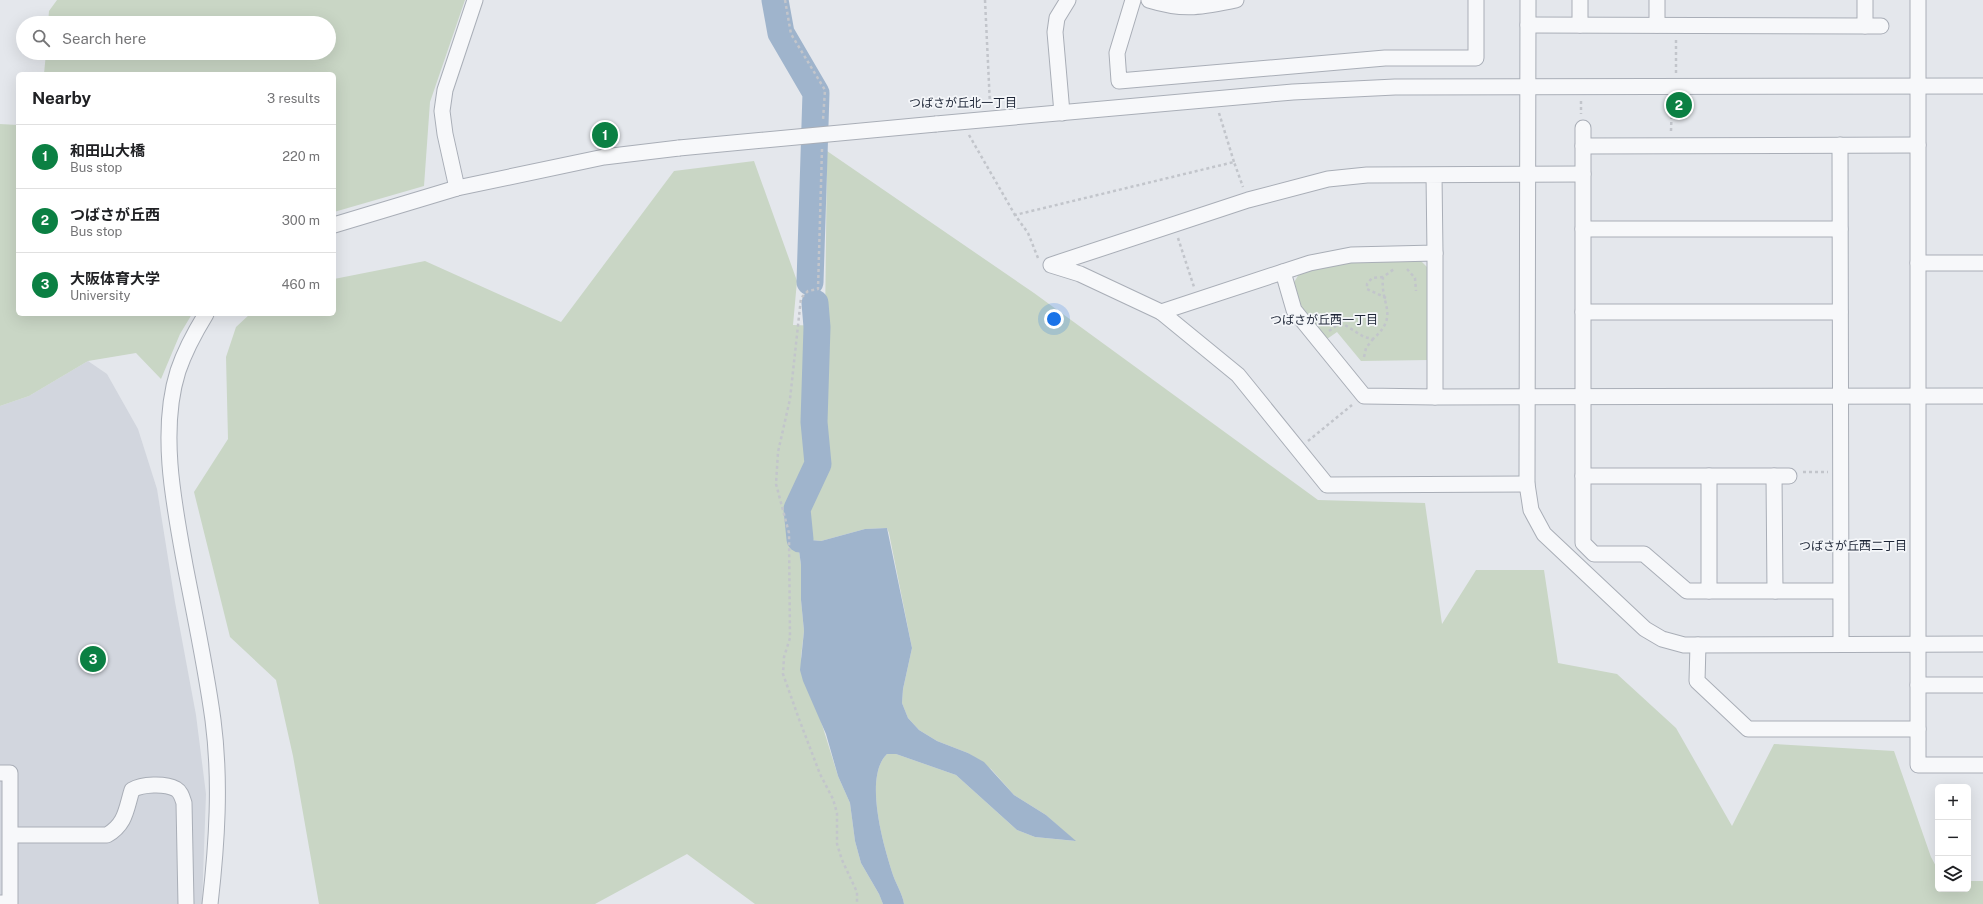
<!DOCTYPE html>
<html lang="en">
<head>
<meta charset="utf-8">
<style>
  body { margin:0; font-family:"Public Sans","Noto Sans JP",sans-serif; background:#f6f6f6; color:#202124 }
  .controls { position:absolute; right:12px; bottom:12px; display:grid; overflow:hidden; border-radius:6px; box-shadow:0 4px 16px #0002 }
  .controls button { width:36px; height:36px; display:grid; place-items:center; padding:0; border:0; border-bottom:1px solid #e0e0e0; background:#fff; color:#202124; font:20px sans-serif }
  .you { position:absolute; left:1054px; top:319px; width:14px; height:14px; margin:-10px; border:3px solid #fff; border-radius:50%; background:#1a73e8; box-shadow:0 0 0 6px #1a73e833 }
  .badge { display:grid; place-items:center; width:26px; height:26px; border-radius:50%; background:#0b8043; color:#fff; font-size:13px; font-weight:700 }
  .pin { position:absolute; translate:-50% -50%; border:2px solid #fff; box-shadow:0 1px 4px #0006 }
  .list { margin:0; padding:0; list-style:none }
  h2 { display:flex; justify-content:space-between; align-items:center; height:52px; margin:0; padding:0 16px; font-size:17px }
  h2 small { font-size:13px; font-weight:400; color:#757577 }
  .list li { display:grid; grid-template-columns:26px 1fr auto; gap:12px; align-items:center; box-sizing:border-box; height:64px; padding:0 16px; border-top:1px solid #e0e0e0 }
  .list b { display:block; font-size:15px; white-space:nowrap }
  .list p { margin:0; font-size:13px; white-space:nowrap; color:#757577 }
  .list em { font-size:13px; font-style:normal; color:#757577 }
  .icon { flex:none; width:22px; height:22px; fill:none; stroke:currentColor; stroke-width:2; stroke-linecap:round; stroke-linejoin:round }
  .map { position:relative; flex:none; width:1983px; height:904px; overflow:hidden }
  .search { position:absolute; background:#fff; box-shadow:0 4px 16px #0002; left:16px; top:16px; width:320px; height:44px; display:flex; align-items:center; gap:10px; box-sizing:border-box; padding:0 14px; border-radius:22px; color:#757577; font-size:15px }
  .panel { position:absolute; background:#fff; box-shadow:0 4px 16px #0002; left:16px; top:72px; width:320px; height:244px; border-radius:6px }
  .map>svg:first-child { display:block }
</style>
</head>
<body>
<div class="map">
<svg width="1983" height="904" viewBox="0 0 1983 904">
  <rect width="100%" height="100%" fill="#e4e7ec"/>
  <!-- built -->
  <path fill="#d2d6de" d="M88 361 107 374 138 429 157 489 175 602 196 715 206 794 202 904H0V406L29 396Z"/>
  <!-- green -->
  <g fill="#c9d6c5">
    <path d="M57 0H465L430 102 424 186 334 212V74H44L46 53H329V23H48L49 11Z"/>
    <path d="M0 124 18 125V314H192L180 334 161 379 136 353 88 361 29 396 0 406Z"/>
    <path d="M827 151 1034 293 1318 500 1425 503 1442 624 1476 570H1544L1558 663 1617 674 1676 728 1732 826 1774 744 1894 751 1931 857 1938 870V889H1968V881H1983V904H904C903 895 896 884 893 875 884 847 863 777 887 754H896L956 775 1017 830 1035 837 1075 841 1046 815 1014 795 991 769 968 753 937 741 919 730 908 718 902 703 903 689 912 648 889 533 887 528 865 529 821 541 800 539 798 543 801 565V600L804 631 801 657 838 776 850 803 855 841 861 863 879 894 883 904H755L687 854 595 904H319L293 756 276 680 230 637 194 492 228 439 226 357 236 327 250 314H334V279L425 261 561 322 674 171 754 161 797 281 793 325 825 326Z"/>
    <path d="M1372 260H1420L1428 268 1429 360 1361 361 1337 332 1327 339 1303 310 1293 284 1299 274 1333 264Z"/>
  </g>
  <!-- water -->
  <path fill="#9fb4cc" d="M887 528 912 648 903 689 902 703 908 718 919 730 937 741 968 753 984 762 1014 795 1046 815 1076 841 1035 837 1017 830 956 775 896 754H887C863 777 884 847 893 875 896 884 903 895 904 904H883L879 894 861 863 855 841 850 803 838 776 826 734 803 681 800 670 804 631 801 600V565L798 543 800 539 821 541 865 529Z"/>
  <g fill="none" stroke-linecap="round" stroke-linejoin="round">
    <!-- river -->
    <g stroke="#9fb4cc" stroke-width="27">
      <path d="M775 0 781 33 816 93 810 282"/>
      <path d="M800 539 797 509 818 464 814 422 817 327 815 303"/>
    </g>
    <defs>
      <g id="minor">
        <path d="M1133 0 1117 53 1119 81 1385 58H1476V0"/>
        <path d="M1149 0C1185 11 1200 7 1236 0"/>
        <path d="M1528 0 1527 484 1531 510 1544 534 1645 629 1662 639 1684 645 1983 644"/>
        <path d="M1580 0V25"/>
        <path d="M1657 0V25"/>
        <path d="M1918 0V765H1983"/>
        <path d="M1528 25 1865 26V0"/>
        <path d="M1865 26H1881"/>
        <path d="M1062 113 1055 32 1057 18 1068 0"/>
        <path d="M936 124 1293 92 1395 87 1983 86"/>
        <path d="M1583 128V543L1594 554H1644L1687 591H1840"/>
        <path d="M1840 145 1841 644"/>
        <path d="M1583 146 1918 145"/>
        <path d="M1434 175 1435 253 1351 255 1310 263 1161 312 1080 274 1051 265 1248 200 1328 179 1367 175 1583 174"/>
        <path d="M457 188 445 134 442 111 445 90 475 0"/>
        <path d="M334 225 457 188 604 157 679 148"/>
        <path d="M1583 229H1840"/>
        <path d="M1918 263H1983"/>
        <path d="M1283 272 1294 310 1364 396 1435 397V253"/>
        <path d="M1161 312 1238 375 1327 485 1527 484"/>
        <path d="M1583 312H1840"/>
        <path d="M206 314C195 332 185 350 178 371 159 431 174 505 185 565 195 617 206 668 213 720 221 781 217 843 210 904"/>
        <path d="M1435 397 1983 396"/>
        <path d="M1583 476H1789"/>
        <path d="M1709 476V591"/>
        <path d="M1774 476 1775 591"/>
        <path d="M1698 645 1697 681 1748 729H1918"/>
        <path d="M1918 685H1983"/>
        <path d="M0 773H10V903H0"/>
        <path d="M11 835H107C126 824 126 809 132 790 142 784 165 783 176 789 181 792 182 797 184 803L186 904"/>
      </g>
    </defs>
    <!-- minor casing -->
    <use href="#minor" stroke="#a9aeb7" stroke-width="17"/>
    <!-- path -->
    <g stroke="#c2c5cb" stroke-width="2.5" stroke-dasharray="3 3" stroke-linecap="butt">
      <path d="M785 0 791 34 825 90 823 120"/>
      <path d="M985 0 990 105"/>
      <path d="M1676 40V73"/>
      <path d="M1581 101V114"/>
      <path d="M1219 113 1234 162"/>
      <path d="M1671 131 1672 100"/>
      <path d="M969 135 1015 215"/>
      <path d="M822 149 818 289 808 291 801 298 790 399 778 452 776 484 789 533 790 638 784 657 783 674 799 719 820 774 833 799 837 813V844L842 860 857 892V904"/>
      <path d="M1178 238 1194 287"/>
      <path d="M1038 258 1028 233 1015 215 1234 162 1243 187"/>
      <path d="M1407 269 1415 278 1416 291"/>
      <path d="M1383 277 1372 278 1367 284V289L1386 298"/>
      <path d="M1329 331 1336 326 1345 325 1364 337 1373 339C1400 315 1380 305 1383 277L1394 269"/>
      <path d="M1364 357 1366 348 1373 339"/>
      <path d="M1308 441 1352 405"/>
      <path d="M1803 472H1828"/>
    </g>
    <!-- minor -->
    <use href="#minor" stroke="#f7f8fa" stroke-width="15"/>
    <defs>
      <path id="minor-bridge" d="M679 148 936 124"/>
    </defs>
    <!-- minor-bridge casing -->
    <use href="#minor-bridge" stroke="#a9aeb7" stroke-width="17" stroke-linecap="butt"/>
    <!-- minor-bridge -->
    <use href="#minor-bridge" stroke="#f7f8fa" stroke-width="15"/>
  </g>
  <g text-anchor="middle" stroke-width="3.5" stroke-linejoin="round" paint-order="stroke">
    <!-- neighbourhood labels -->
    <g font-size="12" fill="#1d2536" stroke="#f4f6f9">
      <text x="963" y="107">つばさが丘北一丁目</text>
      <text x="1324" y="324">つばさが丘西一丁目</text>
      <text x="1853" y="550">つばさが丘西二丁目</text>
    </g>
  </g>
</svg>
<div class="controls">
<button>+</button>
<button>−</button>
<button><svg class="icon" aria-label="layers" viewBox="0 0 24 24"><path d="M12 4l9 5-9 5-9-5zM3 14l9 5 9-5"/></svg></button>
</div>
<div class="you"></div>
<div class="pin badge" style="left:605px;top:135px">1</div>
<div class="pin badge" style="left:1679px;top:105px">2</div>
<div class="pin badge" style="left:93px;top:659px">3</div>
<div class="search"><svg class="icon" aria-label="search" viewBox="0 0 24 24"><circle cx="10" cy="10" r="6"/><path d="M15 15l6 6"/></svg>Search here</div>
<section class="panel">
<h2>Nearby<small>3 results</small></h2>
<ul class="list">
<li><span class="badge">1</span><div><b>和田山大橋</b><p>Bus stop</p></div><em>220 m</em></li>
<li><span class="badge">2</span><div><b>つばさが丘西</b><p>Bus stop</p></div><em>300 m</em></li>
<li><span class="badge">3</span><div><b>大阪体育大学</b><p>University</p></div><em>460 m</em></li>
</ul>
</section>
</div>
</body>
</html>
